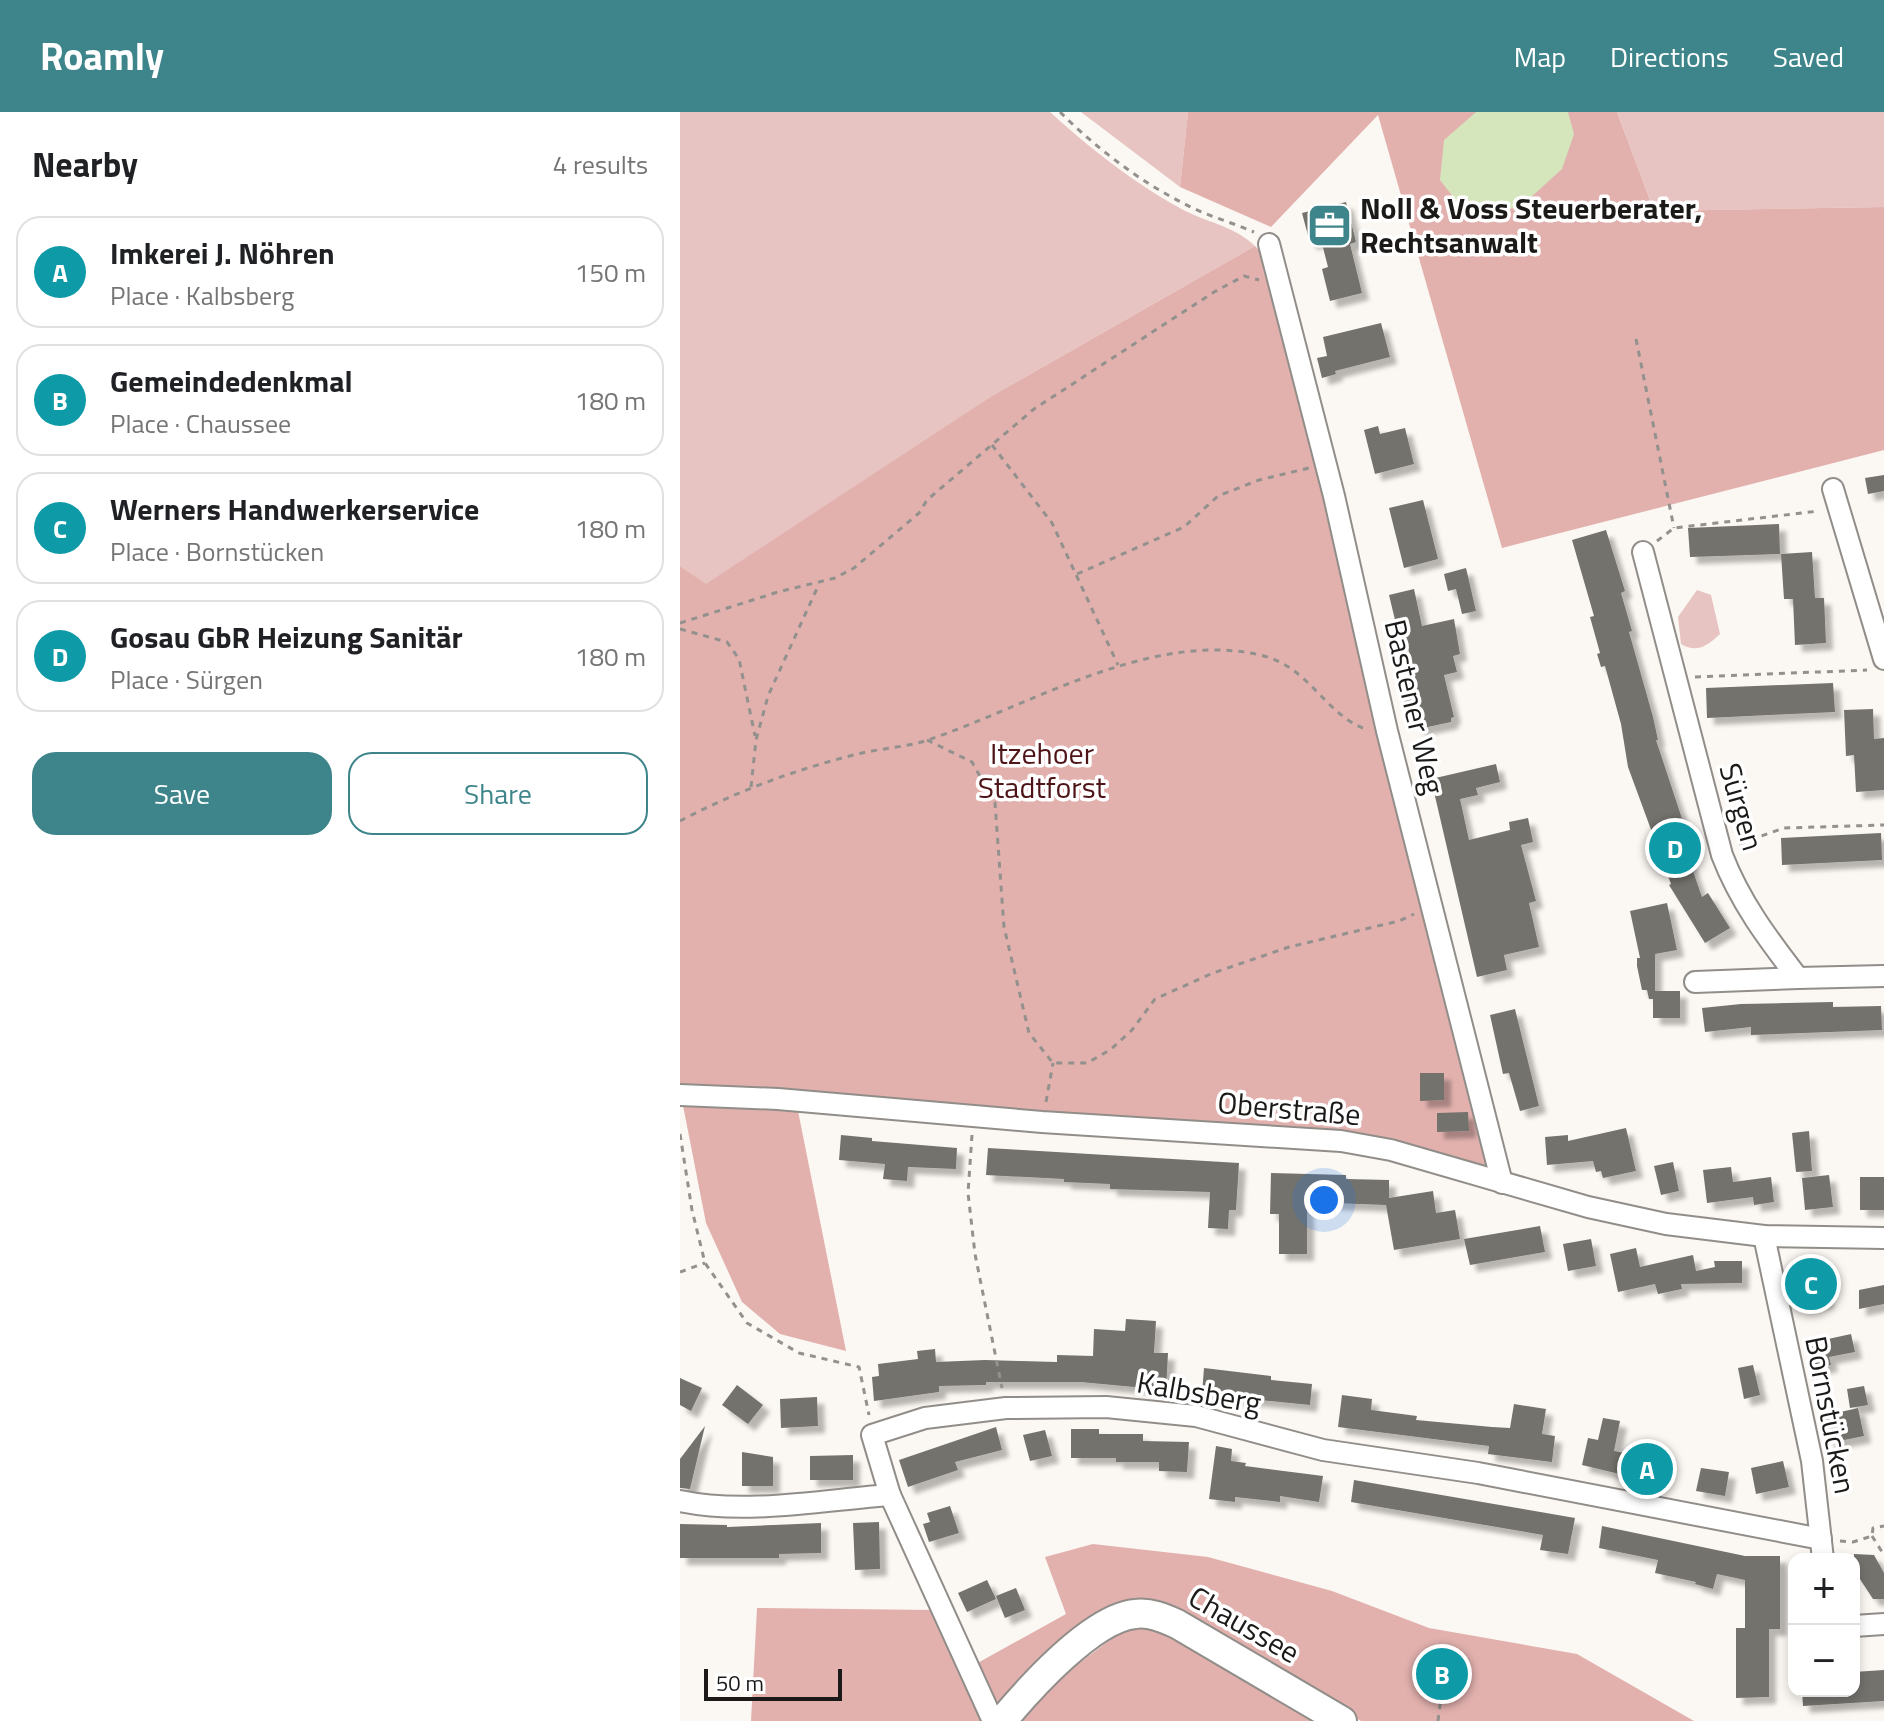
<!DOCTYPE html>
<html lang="en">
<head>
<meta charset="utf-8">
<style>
  body { margin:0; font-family:"Titillium Web",sans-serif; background:#f2f2f2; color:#202124 }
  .controls { position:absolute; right:24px; bottom:24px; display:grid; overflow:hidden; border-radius:16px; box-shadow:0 4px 12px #0003 }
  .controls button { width:72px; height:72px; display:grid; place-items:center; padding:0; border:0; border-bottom:2px solid #e0e0e0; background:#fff; color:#202124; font:40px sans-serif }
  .scale { position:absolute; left:24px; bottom:20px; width:138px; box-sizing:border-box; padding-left:8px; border:4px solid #1b1a18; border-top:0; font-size:22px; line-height:28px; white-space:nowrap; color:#1b1a18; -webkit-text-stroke:6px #fff; paint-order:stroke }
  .you { position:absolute; left:644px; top:1088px; width:28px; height:28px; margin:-20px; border:6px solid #fff; border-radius:50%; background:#1a73e8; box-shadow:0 0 0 12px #1a73e833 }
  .badge { display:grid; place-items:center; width:52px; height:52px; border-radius:50%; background:#3d858a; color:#fff; font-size:26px; font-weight:700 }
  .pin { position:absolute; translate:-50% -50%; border:4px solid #fff; box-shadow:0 2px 8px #0006 }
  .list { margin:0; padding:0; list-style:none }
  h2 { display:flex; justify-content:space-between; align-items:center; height:104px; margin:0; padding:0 32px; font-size:34px }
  h2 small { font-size:26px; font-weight:400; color:#757577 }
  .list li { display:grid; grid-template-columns:52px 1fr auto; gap:24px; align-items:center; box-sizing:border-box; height:112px; margin:0 16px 16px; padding:0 16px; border:2px solid #e0e0e0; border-radius:24px }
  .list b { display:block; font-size:30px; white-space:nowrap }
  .list p { margin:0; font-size:26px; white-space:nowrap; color:#757577 }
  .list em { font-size:26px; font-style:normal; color:#757577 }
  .actions { display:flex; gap:16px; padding:24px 32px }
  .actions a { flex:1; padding:18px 0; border:2px solid #3d858a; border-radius:24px; text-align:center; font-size:28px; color:#3d858a }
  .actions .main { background:#3d858a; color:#fff }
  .map { position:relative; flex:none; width:1204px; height:1609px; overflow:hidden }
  header { display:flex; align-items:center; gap:48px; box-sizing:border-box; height:112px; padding:0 40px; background:#3d858a; color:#fff }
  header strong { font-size:38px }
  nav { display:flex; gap:44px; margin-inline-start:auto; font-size:28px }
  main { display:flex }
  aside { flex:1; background:#fff }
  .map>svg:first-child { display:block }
</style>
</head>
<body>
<header>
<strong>Roamly</strong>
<nav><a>Map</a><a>Directions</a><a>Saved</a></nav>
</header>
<main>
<aside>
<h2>Nearby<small>4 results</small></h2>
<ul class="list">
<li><span class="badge" style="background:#0f9aa8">A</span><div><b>Imkerei J. Nöhren</b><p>Place · Kalbsberg</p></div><em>150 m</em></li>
<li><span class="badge" style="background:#0f9aa8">B</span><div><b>Gemeindedenkmal</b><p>Place · Chaussee</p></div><em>180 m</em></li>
<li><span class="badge" style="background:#0f9aa8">C</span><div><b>Werners Handwerkerservice</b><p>Place · Bornstücken</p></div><em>180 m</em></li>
<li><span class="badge" style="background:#0f9aa8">D</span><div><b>Gosau GbR Heizung Sanitär</b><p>Place · Sürgen</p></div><em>180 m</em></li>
</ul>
<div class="actions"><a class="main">Save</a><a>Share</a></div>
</aside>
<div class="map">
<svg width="1204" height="1609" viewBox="0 0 1204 1609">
  <defs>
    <filter id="shadow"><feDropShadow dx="7" dy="7" stdDeviation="2" flood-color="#0004"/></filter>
  </defs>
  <rect width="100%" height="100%" fill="#fbf7f2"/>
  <!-- green -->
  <g fill="#e7c4c2">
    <path d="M0 0H370C408 35 453 70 498 95 523 110 554 113 575 134L310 285 26 473 0 454Z"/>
    <path d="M401 0H508L500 75Z"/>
    <path d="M937 0H1204V95L974 99Z"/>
    <path d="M1017 478 1031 483 1040 522C1028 533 1017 542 1001 532L998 505Z"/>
  </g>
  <!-- forest -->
  <g fill="#e2b1ae">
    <path d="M508 0H937L974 99 1204 95V338L822 436 698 3 591 115 500 75Z"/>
    <path d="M575 134 585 144 816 1058 693 1023 115 984 166 1239 100 1222 62 1190 26 1111 0 978V454L26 472 310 285Z"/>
    <path d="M413 1432 528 1445 652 1479 749 1516 897 1542 1014 1609H681L493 1503 463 1494 318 1604 294 1553 386 1502 365 1445Z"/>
    <path d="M77 1496 253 1498 304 1609H71Z"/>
    <path d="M447 1515 480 1516 650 1609H337L356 1584Z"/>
  </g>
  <!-- water -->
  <path fill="#d5e5bc" d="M796 0H888L894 22 882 57 839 96 784 99 760 68 764 28Z"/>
  <!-- building -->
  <g fill="#73726d" filter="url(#shadow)">
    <path d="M666 90 676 130 670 132 682 181 650 189 642 157 648 155 641 128 630 131 622 101Z"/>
    <path d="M701 211 710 245 655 259 656 262 642 266 637 246 647 244 643 225Z"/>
    <path d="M698 314 700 322 725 316 734 352 695 362 684 318Z"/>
    <path d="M1204 363V379L1188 382 1185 366Z"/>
    <path d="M743 388 758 447 724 456 709 396Z"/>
    <path d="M1099 412 1100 442 1010 445 1008 416Z"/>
    <path d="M926 418 945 479 941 481 952 519 949 520 973 605 978 628H976L1014 743 1008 745 1022 785 1028 781 1050 816 1025 831 989 773 991 772 948 655 941 612 925 554 921 555 917 542 920 541 910 505 914 504 892 428Z"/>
    <path d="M1132 440 1135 486H1144L1146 531 1115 533 1113 487H1104L1101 442Z"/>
    <path d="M786 456 796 499 782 502 776 477 768 479 764 462Z"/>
    <path d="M734 477 742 514 774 507 780 542 773 544 777 560 764 563 774 605 771 606V610L738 617 733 595 726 597 723 583 730 581 726 567 735 565 728 535 722 537 709 483Z"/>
    <path d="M1153 571 1155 600 1027 606 1026 576Z"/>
    <path d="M1193 597 1194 627 1204 626V678L1176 680 1174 643 1166 644 1164 598Z"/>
    <path d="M816 652 820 670 796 676 798 683 780 687 789 728 830 718 829 710 848 706 853 730 841 733 856 789 849 791 859 835 824 843 827 858 797 865 751 667Z"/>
    <path d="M1201 721 1202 748 1102 753 1101 726Z"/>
    <path d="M987 791 997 838 975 842V879H1000V906H973V887H969L967 878H962L957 854V846H960L950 799Z"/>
    <path d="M1153 890V895L1201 894 1202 918 1071 923V915L1025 920 1022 896 1061 892Z"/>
    <path d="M835 897 859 994 840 999 829 961 823 962 810 903Z"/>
    <path d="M740 961H764V988L740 989Z"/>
    <path d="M788 1000 789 1019 757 1020V1001Z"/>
    <path d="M946 1016 956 1059 923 1066 921 1059 916 1060 913 1049 867 1053 865 1025 888 1023V1029Z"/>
    <path d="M1129 1019 1132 1059 1116 1060 1112 1021Z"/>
    <path d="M161 1023 192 1026V1029L277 1036 276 1057 228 1055 227 1069 203 1067 205 1052 159 1048Z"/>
    <path d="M308 1036 559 1051 556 1098H549L548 1117 528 1116 530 1080 430 1077V1072L384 1070V1067L306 1063Z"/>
    <path d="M993 1050 999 1079 981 1083 974 1054Z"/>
    <path d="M1051 1055 1053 1070 1091 1065 1094 1090 1074 1093 1073 1085 1027 1091 1023 1058Z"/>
    <path d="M591 1061 666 1063V1067L709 1068V1086L753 1079 756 1101 775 1098 780 1127 714 1138 706 1093 627 1090V1142H599V1102H590Z"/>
    <path d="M1149 1063 1153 1095 1125 1098 1122 1066Z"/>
    <rect x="1180" y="1065" width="24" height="33"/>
    <path d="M860 1114 865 1140 790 1153 784 1127Z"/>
    <path d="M911 1127 916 1154 888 1159 883 1132Z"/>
    <path d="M956 1136 960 1155 1013 1143 1016 1159 1035 1155 1034 1149H1062V1171L1001 1172 1002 1177 978 1182 975 1172 938 1180 930 1142Z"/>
    <path d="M1139 1150 1147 1189 1123 1194 1115 1155Z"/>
    <path d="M1204 1173V1192L1179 1197V1178Z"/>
    <path d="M446 1207 476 1209 474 1241H488L486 1278 401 1270H306V1273L259 1274V1280L194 1289 192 1265 199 1264 198 1252 238 1247 237 1239 255 1237 256 1250 305 1248 377 1250V1243L413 1244 414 1217 445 1219Z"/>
    <path d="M1171 1222 1175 1240 1149 1245 1151 1253 1136 1256 1130 1231Z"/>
    <path d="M1073 1253 1080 1283 1064 1287 1058 1256Z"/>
    <path d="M524 1256 591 1264V1268L632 1272 630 1293 522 1282Z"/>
    <path d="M0 1266 22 1276 11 1299 0 1293Z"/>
    <path d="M57 1273 83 1293 68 1312 42 1293Z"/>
    <path d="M1184 1274 1188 1293 1170 1296 1167 1277Z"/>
    <path d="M662 1283 692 1287 691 1298 737 1304 736 1308 812 1315 830 1316 834 1292 866 1297 862 1322 875 1324 872 1350 808 1342 809 1334 658 1315Z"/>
    <path d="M137 1285 138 1314 101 1316 100 1287Z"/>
    <path d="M1178 1296 1184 1324 1149 1331 1143 1304Z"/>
    <path d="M923 1306 940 1309 934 1339 981 1347 977 1371 902 1353 908 1326 918 1328Z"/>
    <path d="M25 1314 10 1377 0 1376V1347Z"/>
    <path d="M316 1315 322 1338 275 1350 278 1358 228 1375 219 1348Z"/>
    <path d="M391 1317H419V1322H463V1329L509 1330 507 1360 479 1359V1350H436V1346H391Z"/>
    <path d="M365 1318 372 1344 350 1349 343 1323Z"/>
    <path d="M536 1334 552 1337 551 1349 566 1351 565 1354 643 1364 639 1390 600 1384V1390L555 1385V1390L529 1387Z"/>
    <path d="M62 1340 93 1345V1374H62Z"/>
    <path d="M173 1343V1368H130V1344Z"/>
    <path d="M1103 1349 1109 1375 1076 1382 1071 1356Z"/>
    <path d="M1021 1356 1049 1360 1045 1384 1016 1379Z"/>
    <path d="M674 1368 895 1406 888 1442 860 1438 863 1423 671 1390Z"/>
    <path d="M270 1394 279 1421 249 1430 243 1412 250 1410 247 1401Z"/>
    <path d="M199 1410 200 1457 175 1458 173 1411Z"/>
    <path d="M141 1411V1441L99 1442V1446H0V1412L47 1413V1415Z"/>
    <path d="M922 1414 1065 1444H1100V1517H1089V1585L1056 1586V1516H1065V1468L1037 1462 1033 1477 1015 1472 1016 1470 975 1461 978 1448 919 1436Z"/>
    <path d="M1174 1442 1194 1443 1204 1461V1487H1193L1174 1458Z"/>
    <path d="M307 1468 316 1487 287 1500 278 1481Z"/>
    <path d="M336 1476 345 1498 325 1506 316 1484Z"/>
    <path d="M1204 1558V1589L1123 1594 1122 1579H1174V1560Z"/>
  </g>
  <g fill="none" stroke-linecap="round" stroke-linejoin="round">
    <defs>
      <g id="street">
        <path d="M589 132 654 384 707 619 822 1071"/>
        <path d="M1153 377 1204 547"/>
        <path d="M963 440 1042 743C1060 790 1088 827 1118 866L1204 864"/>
        <path d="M1015 870 1118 866"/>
        <path d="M0 983 98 987 362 1010 661 1029 711 1038 908 1095 986 1112 1084 1124 1204 1126"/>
        <path d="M1084 1124 1132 1349 1143 1447"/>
        <path d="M0 1389C66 1403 143 1388 210 1383"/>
        <path d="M1174 1514 1204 1512"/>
        <path d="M313 1609 210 1383 192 1323 245 1306 326 1296 426 1295 516 1304 643 1338 798 1361 1141 1427"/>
      </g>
      <path id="secondary" d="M322 1609C349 1577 412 1506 455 1502 470 1500 484 1506 497 1512L662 1609"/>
    </defs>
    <!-- street casing -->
    <use href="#street" stroke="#918d89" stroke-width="24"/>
    <!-- secondary casing -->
    <use href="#secondary" stroke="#918d89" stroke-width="32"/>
    <!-- path -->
    <g stroke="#93918d" stroke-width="3" stroke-dasharray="6 6" stroke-linecap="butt">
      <path d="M380 0C415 35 460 70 505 92 527 104 551 110 574 120"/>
      <path d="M956 227 994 416"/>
      <path d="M312 333 372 411 438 553"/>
      <path d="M977 429 994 416 1139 399"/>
      <path d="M397 462 504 415 538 384 579 368 629 356"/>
      <path d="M0 511 98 480 155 466 174 456 239 401 247 388 354 297 534 180 564 164 579 168"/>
      <path d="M0 517 47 530 59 547 75 624"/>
      <path d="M1015 565 1187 558"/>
      <path d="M247 628 292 650 315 691 324 815 349 921 373 951H407L430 938 452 918 475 887 533 861 609 835 719 809 734 802"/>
      <path d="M71 675 76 628 88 584 139 472"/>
      <path d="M0 709C57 679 119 656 182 641 204 636 227 635 248 628 349 594 471 518 580 543 630 554 644 603 688 618"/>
      <path d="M1059 732 1104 716 1204 713"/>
      <path d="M366 990 373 951"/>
      <path d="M0 1022 12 1098 25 1151 67 1211 119 1241 179 1255 189 1303"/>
      <path d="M292 1023 288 1081 295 1142 322 1276"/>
      <path d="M0 1160 25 1151"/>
      <path d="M1192 1424 1204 1443"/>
      <path d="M1160 1429 1173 1430 1192 1424 1193 1416 1204 1414"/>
      <path d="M758 1609 763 1569"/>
    </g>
    <!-- street -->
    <use href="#street" stroke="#fff" stroke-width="20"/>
    <!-- secondary -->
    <use href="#secondary" stroke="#fff" stroke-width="28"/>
  </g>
  <!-- icons -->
  <defs>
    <symbol id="office-square" viewBox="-11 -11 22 22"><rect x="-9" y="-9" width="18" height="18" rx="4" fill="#3d858a" stroke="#fff"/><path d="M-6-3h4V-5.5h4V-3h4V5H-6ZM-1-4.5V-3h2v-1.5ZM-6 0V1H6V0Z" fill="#fff"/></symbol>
  </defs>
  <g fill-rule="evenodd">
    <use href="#office-square" x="624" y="88" width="51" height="51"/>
  </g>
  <g text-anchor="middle" stroke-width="7" stroke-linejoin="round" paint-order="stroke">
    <!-- poi labels -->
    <g font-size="30" font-weight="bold" fill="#1b1a18" stroke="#fff" text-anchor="start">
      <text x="680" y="107">Noll &amp; Voss Steuerberater,<tspan x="680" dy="34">Rechtsanwalt</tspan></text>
    </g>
    <!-- street labels -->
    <g font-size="30" fill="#1b1a18" stroke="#fff">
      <text transform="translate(734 595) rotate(77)" y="10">Bastener Weg</text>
      <text transform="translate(1061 695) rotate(74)" y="10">Sürgen</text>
      <text transform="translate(609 997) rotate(5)" y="10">Oberstraße</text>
      <text transform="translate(519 1281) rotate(10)" y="10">Kalbsberg</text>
      <text transform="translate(1150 1303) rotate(79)" y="10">Bornstücken</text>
      <text transform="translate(564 1513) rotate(30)" y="10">Chaussee</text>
    </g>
    <!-- park labels -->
    <g font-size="30" fill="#4e1417" stroke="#fff">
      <text x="362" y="652">Itzehoer<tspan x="362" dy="34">Stadtforst</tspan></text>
    </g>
  </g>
</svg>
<div class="controls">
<button>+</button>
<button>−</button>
</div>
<div class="scale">50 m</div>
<div class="you"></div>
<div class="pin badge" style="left:967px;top:1357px;background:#0f9aa8">A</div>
<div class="pin badge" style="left:762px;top:1562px;background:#0f9aa8">B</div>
<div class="pin badge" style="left:1131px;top:1172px;background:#0f9aa8">C</div>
<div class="pin badge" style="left:995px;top:736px;background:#0f9aa8">D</div>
</div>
</main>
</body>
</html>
